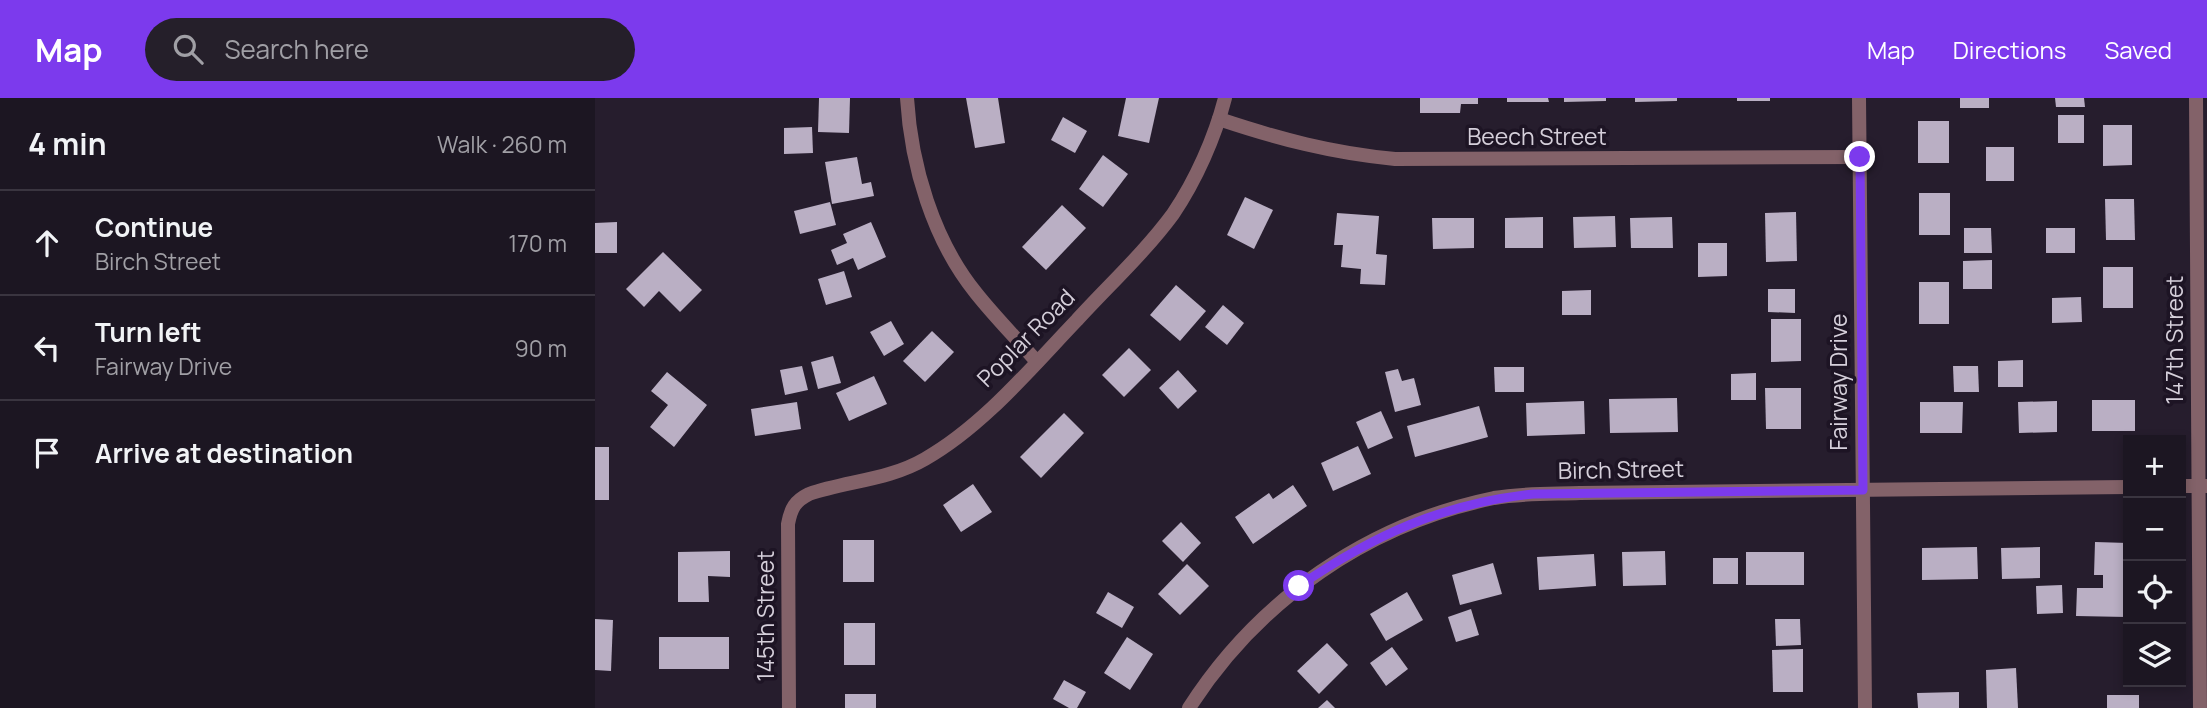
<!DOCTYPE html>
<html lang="en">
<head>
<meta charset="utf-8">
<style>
  body { margin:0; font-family:Manrope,sans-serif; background:#251f2a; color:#f1f3f6 }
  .controls { position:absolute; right:21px; bottom:21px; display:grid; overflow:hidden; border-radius:0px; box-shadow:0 4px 10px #0003 }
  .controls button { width:63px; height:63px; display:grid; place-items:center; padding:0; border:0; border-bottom:2px solid #3a3540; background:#1c1622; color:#f1f3f6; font:35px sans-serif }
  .stop { position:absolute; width:21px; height:21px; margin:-16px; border:5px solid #7c3aed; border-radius:50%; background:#fff }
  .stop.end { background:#7c3aed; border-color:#fff; box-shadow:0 2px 7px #0008 }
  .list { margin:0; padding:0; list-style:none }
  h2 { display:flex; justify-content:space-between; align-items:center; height:91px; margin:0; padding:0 28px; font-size:30px }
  h2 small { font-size:23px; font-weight:400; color:#a09fa5 }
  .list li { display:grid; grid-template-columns:46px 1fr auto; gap:21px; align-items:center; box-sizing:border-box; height:105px; padding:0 28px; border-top:2px solid #3a3540 }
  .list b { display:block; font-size:26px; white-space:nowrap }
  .list p { margin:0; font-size:23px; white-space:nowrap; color:#a09fa5 }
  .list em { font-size:23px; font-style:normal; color:#a09fa5 }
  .icon { flex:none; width:38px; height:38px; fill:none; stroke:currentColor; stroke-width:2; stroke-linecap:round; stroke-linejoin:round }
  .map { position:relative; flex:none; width:1612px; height:610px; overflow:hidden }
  header { display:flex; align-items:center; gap:42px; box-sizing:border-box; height:98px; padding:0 35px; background:#7c3aed; color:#fff }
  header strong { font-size:33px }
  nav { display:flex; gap:38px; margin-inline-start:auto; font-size:24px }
  .search { width:490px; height:63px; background:#251f2a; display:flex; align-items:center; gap:18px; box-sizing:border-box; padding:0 24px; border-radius:38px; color:#a09fa5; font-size:26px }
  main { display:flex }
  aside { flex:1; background:#1c1622 }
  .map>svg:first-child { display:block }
</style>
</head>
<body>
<header>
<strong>Map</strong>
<div class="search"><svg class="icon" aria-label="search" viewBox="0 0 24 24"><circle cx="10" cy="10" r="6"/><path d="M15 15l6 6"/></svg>Search here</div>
<nav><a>Map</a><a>Directions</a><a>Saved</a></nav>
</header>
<main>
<aside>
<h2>4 min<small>Walk · 260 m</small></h2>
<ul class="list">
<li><svg class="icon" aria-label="ahead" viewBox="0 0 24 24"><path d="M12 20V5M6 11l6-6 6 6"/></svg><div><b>Continue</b><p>Birch Street</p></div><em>170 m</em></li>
<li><svg class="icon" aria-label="left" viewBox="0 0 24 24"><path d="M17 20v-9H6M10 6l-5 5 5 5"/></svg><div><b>Turn left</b><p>Fairway Drive</p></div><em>90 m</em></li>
<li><svg class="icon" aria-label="arrive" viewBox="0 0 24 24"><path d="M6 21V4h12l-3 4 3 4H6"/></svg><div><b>Arrive at destination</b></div></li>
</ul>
</aside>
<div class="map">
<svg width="1612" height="610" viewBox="0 0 1612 610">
  <rect width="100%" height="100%" fill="#261d2d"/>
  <!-- building -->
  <g fill="#baafc4">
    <path d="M224 0H255L254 35 223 34Z"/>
    <path d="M371 0H403L410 45 380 50Z"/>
    <path d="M531 0H564L554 45 523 38Z"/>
    <path d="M825 0H883V6H866L865 15H825Z"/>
    <path d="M912 0H953L954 4H912Z"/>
    <path d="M969 0H1011V3L969 4Z"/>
    <path d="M1040 0H1082V3L1040 4Z"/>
    <rect x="1142" y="0" width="33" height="3"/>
    <rect x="1365" y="0" width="29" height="10"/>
    <path d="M1460 0H1489L1490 9H1461Z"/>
    <rect x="1463" y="17" width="26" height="28"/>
    <path d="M468 19 492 33 480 55 456 42Z"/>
    <rect x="1323" y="23" width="31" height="42"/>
    <path d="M1508 27H1537V67L1508 68Z"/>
    <path d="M217 29 218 55 189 56V30Z"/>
    <rect x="1391" y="49" width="28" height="34"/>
    <path d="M508 57 533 76 508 109 484 91Z"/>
    <path d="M262 59 267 86 276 84 279 98 237 106 230 64Z"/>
    <rect x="1324" y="95" width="31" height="42"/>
    <path d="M650 99 678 112 659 151 632 137Z"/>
    <path d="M1510 101H1539L1540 142H1511Z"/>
    <path d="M235 104 241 127 205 136 199 113Z"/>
    <path d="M467 107 491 130 451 172 427 149Z"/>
    <path d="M1201 114 1202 163 1171 164 1170 115Z"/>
    <path d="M742 115 784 118 781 156 792 157 790 187 765 186 766 171 746 169 748 147H739Z"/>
    <path d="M1020 118 1021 149 979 150 978 119Z"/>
    <path d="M948 119V150H910V120Z"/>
    <path d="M1077 119 1078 150H1036L1035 120Z"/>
    <path d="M837 120H879V150L838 151Z"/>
    <path d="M22 124V155H0V125Z"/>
    <path d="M276 124 291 159 263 172 258 160 242 167 236 152 252 145 248 136Z"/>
    <path d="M1369 130H1396L1397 155H1369Z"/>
    <rect x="1451" y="130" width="29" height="25"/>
    <path d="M1103 145H1132V178L1103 179Z"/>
    <path d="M68 154 107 192 85 214 64 193 49 209 31 191Z"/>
    <path d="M1397 162V191H1368V163Z"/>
    <rect x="1508" y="169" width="30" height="41"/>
    <path d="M249 173 257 199 231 207 223 181Z"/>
    <rect x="1324" y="184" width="30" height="42"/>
    <path d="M581 187 611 213 585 243 555 217Z"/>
    <path d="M1173 191H1200V215L1173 214Z"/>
    <path d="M996 192V217H967V193Z"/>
    <path d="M1486 199 1487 224 1457 225V200Z"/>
    <path d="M628 207 649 225 632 247 610 229Z"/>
    <path d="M1176 221H1206V263L1176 264Z"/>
    <path d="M296 223 309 246 289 258 275 234Z"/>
    <path d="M337 233 359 254 330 284 308 263Z"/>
    <path d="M534 250 556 272 529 299 507 277Z"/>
    <path d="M238 258 246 285 223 291 216 264Z"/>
    <path d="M1428 262V289H1403V263Z"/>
    <path d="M207 268 213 292 190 297 185 272Z"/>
    <path d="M1358 268H1383L1384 294H1359Z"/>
    <path d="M899 269H929V294H900Z"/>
    <path d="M803 271 807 283 819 280 826 307 800 314 790 274Z"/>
    <path d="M583 272 602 293 583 311 564 290Z"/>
    <path d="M72 274 112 307 79 349 55 329 73 307 56 293Z"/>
    <path d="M1161 275V302H1136V276Z"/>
    <path d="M279 278 292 306 254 323 241 295Z"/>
    <path d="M1170 290H1206V331H1171Z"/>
    <path d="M1082 300 1083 334 1015 335 1014 301Z"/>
    <rect x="1497" y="302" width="43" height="31"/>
    <path d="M989 303 990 336 932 338 931 305Z"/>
    <path d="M1462 303V334L1424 335 1423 304Z"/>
    <path d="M202 304 206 331 160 338 156 311Z"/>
    <path d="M1325 304H1368L1367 335H1325Z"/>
    <path d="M884 308 893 339 820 359 812 328Z"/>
    <path d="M786 313 798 340 773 351 761 324Z"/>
    <path d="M469 315 489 335 446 380 425 359Z"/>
    <path d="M763 348 776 376 738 393 726 365Z"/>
    <rect x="0" y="349" width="14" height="53"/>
    <path d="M378 386 397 414 366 434 348 407Z"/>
    <path d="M698 387 712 408 658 446 640 419 674 395 678 401Z"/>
    <path d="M586 424 606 445 588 464 567 443Z"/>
    <rect x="248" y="442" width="31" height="42"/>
    <path d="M1500 444 1533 445 1532 519 1481 518 1482 490H1508V477H1499Z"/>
    <path d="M1382 449 1383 481 1327 482V450Z"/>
    <path d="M1445 449V480L1407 481 1406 450Z"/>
    <path d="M135 453V479L113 478 114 504H83V454Z"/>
    <path d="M1070 453 1071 487 1028 488 1027 454Z"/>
    <rect x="1151" y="454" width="58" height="33"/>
    <path d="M999 456 1001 488 944 492 942 459Z"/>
    <rect x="1118" y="460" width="25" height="26"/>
    <path d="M898 465 907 496 865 507 857 477Z"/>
    <path d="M592 466 614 488 585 517 563 496Z"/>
    <path d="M1467 487 1468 515 1442 516 1441 488Z"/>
    <path d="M513 494 539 509 527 530 501 515Z"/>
    <path d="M812 494 828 522 791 543 775 516Z"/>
    <path d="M876 511 884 537 861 544 853 519Z"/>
    <path d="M0 521 18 522 16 573 0 572Z"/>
    <path d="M1180 521H1205L1206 547 1181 548Z"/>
    <rect x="249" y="525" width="31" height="42"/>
    <rect x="64" y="539" width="70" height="32"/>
    <path d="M532 539 558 556 535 592 509 575Z"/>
    <path d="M732 545 753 567 724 596 702 573Z"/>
    <path d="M797 549 813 571 791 588 775 565Z"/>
    <path d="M1208 551V594H1178L1177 552Z"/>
    <path d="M1421 570 1423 610H1392L1391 572Z"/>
    <path d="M469 582 491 594 482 610H474L458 601Z"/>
    <path d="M1364 594V610H1323L1322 595Z"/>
    <rect x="250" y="596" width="31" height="14"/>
    <rect x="1512" y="597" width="32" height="13"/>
    <path d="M732 602 740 610H723Z"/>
  </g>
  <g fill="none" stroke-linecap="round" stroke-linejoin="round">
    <!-- street -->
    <g stroke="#836269" stroke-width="14">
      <path d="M312 0C316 67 338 142 381 195 400 219 422 241 442 264"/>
      <path d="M1264 0 1270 610"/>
      <path d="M1601 0 1605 610"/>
      <path d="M624 21C684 41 737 55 800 61L1265 59"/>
      <path d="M1586 388H1611"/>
      <path d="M194 610 193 426C196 410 200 403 214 396 252 383 294 382 330 361 388 328 436 270 482 222 514 187 550 154 578 116 601 82 620 39 630 0"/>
      <path d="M594 610C664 501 773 426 899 400 927 395 956 396 985 395L1533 389"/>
    </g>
  </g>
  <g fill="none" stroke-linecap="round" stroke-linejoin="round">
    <!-- route -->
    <path stroke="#7c3aed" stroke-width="9" d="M704 488C779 437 846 406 938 396L1268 392 1265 59"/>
  </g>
  <g text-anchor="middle" stroke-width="7" stroke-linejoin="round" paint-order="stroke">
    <!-- street labels -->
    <g font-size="23" fill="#d5cfda" stroke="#1d1424">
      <text x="942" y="47">Beech Street</text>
      <text transform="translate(431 240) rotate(-45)" y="8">Poplar Road</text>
      <text transform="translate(1580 242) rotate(-90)" y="8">147th Street</text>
      <text transform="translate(1244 284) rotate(-90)" y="8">Fairway Drive</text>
      <text transform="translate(1026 372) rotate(-1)" y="8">Birch Street</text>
      <text transform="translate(171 518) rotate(-90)" y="8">145th Street</text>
    </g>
  </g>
</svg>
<div class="controls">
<button>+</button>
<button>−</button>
<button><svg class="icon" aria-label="locate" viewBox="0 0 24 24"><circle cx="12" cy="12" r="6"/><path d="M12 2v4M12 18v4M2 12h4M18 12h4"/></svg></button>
<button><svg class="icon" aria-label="layers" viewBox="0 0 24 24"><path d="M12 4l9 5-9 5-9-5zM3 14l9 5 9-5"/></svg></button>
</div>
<div class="stop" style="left:704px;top:488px"></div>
<div class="stop end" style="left:1265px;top:59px"></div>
</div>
</main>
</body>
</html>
